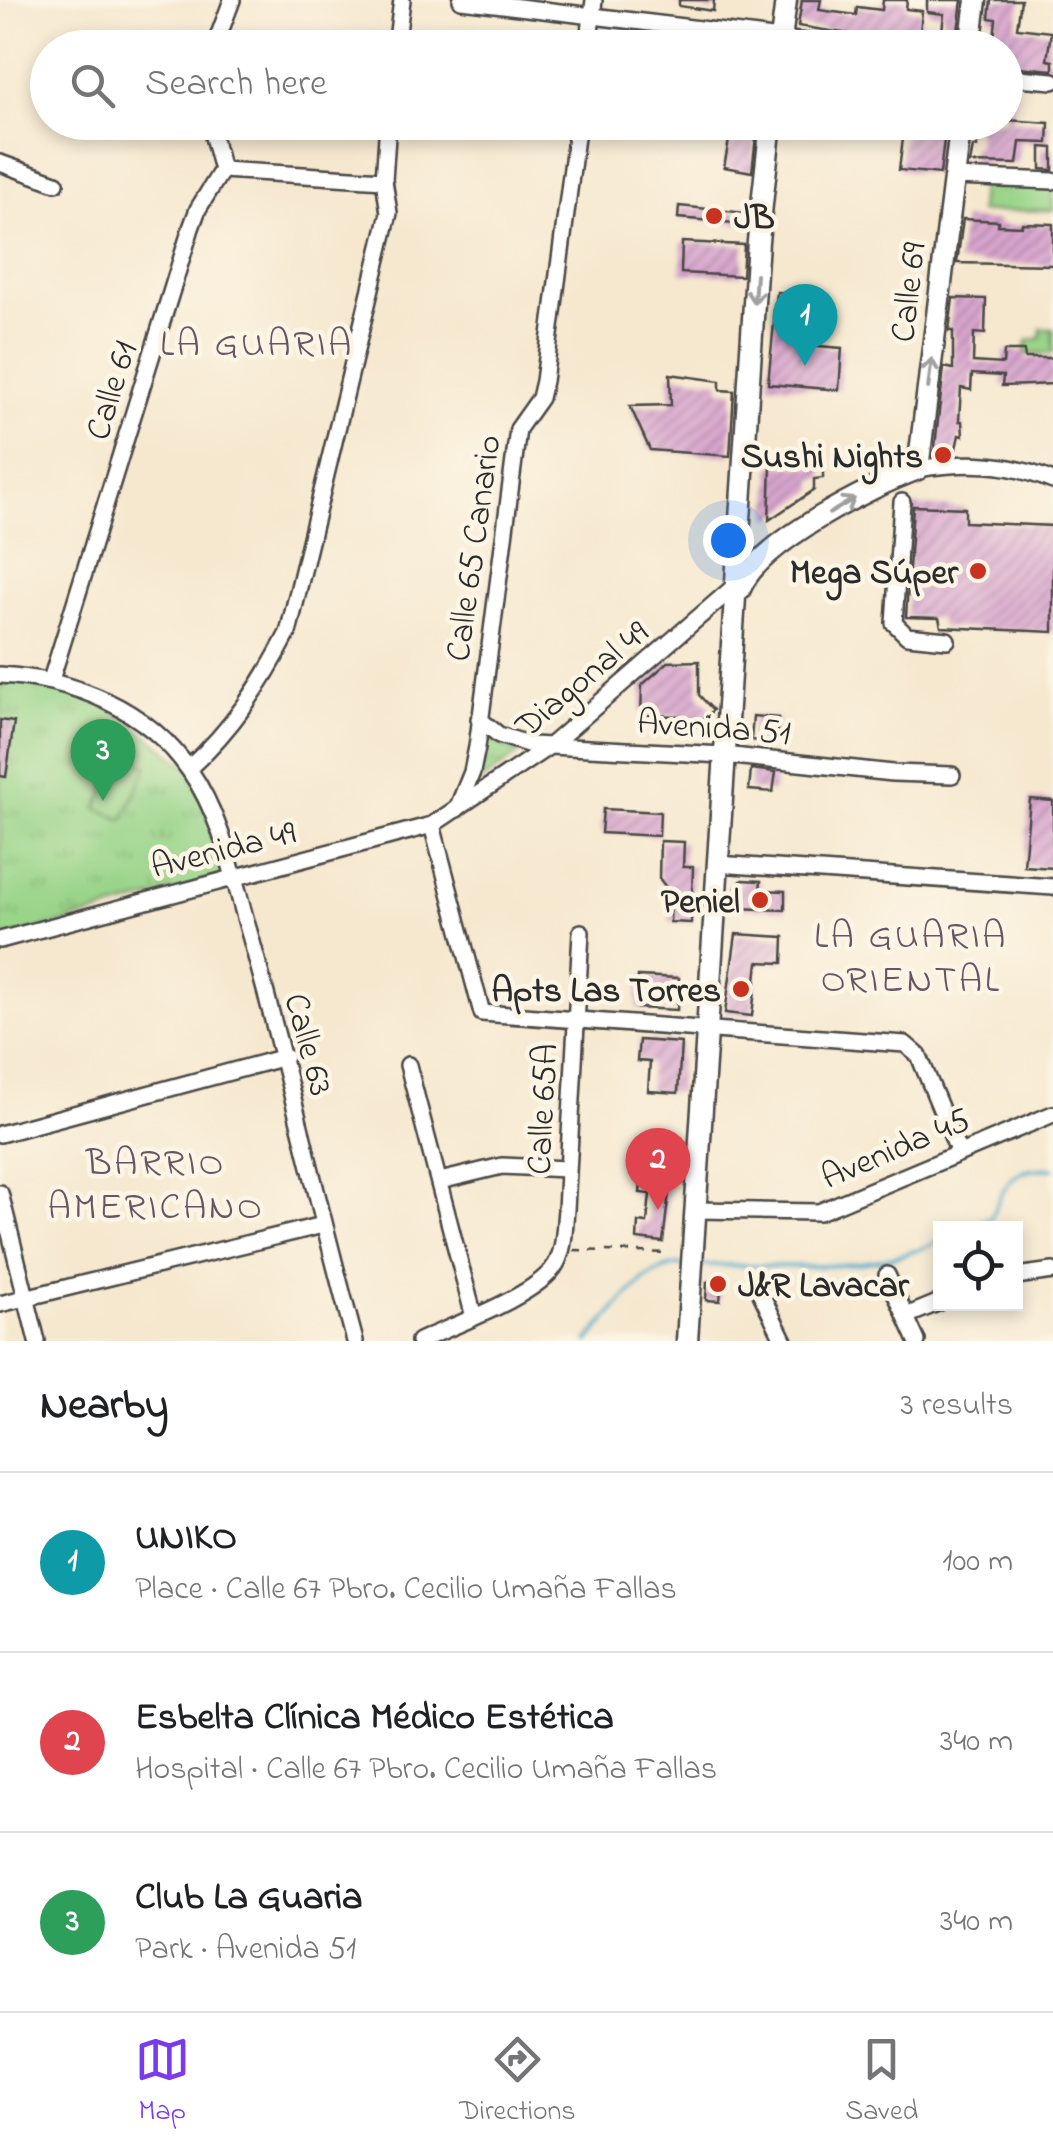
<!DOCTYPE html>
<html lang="en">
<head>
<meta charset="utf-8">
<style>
  body { margin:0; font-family:"Indie Flower",sans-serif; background:#f6f6f6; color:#202124 }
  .controls { position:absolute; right:30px; bottom:30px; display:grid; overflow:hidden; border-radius:0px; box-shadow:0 5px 15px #0003 }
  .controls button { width:90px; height:90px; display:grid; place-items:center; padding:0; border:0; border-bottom:2px solid #e0e0e0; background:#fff; color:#202124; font:50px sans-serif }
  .you { position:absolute; left:728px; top:540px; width:35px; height:35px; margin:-25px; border:8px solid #fff; border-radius:50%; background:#1a73e8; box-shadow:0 0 0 15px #1a73e833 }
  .badge { display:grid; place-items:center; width:65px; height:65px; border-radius:50%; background:#7c3aed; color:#fff; font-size:32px; font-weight:700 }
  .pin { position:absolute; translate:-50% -82px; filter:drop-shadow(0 2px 5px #0008) }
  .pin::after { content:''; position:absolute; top:52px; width:35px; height:30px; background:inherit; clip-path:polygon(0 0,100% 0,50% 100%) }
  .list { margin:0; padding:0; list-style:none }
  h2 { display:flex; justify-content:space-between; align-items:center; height:130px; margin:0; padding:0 40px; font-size:42px }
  h2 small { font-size:32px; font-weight:400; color:#757577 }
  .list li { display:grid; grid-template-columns:65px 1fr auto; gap:30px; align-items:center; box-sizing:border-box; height:180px; padding:0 40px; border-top:2px solid #e0e0e0 }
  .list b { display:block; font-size:38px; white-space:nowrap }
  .list p { margin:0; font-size:32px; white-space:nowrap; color:#757577 }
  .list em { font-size:32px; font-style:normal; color:#757577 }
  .icon { flex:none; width:55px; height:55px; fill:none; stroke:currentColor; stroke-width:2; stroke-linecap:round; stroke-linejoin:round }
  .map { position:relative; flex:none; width:1053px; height:1341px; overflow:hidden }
  .search { position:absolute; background:#fff; box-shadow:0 5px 15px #0003; left:30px; right:30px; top:30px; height:110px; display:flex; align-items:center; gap:25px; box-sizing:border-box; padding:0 35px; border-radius:55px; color:#757577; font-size:38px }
  .sheet { height:670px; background:#fff }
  nav { display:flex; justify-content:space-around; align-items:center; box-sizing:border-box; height:140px; border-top:2px solid #e0e0e0; background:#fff; font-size:28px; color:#757577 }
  nav a { display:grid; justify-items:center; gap:5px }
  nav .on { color:#7c3aed }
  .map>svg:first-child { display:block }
</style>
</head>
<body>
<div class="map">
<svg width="1053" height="1341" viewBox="0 0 1053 1341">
  <defs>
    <pattern id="grass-tufts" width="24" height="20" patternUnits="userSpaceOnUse" patternTransform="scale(2.5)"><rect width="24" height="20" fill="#99d489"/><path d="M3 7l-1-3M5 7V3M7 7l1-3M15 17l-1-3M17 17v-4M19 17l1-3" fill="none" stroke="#84b676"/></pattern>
    <pattern id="building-hatch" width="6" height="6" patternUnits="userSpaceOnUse" patternTransform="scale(2.5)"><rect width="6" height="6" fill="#d8a4ce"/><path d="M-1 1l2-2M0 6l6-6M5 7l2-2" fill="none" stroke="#af86a7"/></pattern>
  </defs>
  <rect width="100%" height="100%" fill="#fcf5e5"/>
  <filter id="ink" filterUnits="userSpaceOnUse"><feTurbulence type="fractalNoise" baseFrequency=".01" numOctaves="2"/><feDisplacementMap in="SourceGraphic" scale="20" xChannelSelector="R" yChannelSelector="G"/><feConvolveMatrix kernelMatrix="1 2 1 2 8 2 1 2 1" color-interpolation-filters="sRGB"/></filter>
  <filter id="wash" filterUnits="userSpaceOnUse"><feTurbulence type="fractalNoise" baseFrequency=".0048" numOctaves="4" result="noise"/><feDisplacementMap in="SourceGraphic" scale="40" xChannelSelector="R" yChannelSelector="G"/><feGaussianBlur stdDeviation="2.25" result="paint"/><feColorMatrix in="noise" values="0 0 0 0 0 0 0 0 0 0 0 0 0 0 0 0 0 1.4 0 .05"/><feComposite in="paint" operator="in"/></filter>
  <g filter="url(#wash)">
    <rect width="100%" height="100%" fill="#f6e8cf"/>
    <!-- grass -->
    <g fill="url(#grass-tufts)" stroke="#62805a" stroke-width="2.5">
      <path d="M981 183 1053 184V210L979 212Z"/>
      <path d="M1041 329H1053V353L1026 354 1027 341 1041 338Z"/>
      <path d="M0 675 97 696 189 768 233 876 0 940Z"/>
      <path d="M488 736 503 746 521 752 475 786Z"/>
    </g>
    <!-- pitch -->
    <path fill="#99d489" stroke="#62805a" stroke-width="2.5" d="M122 754 148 766 123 820 97 808Z"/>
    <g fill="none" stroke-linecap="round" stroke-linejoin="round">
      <!-- stream -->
      <g stroke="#4dabcb" stroke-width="4">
        <path d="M968 1228 991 1218C1007 1182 1010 1166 1053 1169"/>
        <path d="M699 1265C778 1265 867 1276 940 1241"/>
        <path d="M588 1341C614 1314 641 1265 684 1265"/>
      </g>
    </g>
    <g id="blocks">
      <!-- building -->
      <g fill="url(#building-hatch)">
        <path d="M679 0H714L713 11 679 6Z"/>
        <path d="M802 0H821L819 10 856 15 857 7 882 10 883 0H907L906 9 922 11 919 45 798 26Z"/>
        <path d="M927 0H962L956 48H940L944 14 927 12Z"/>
        <path d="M991 0H1021L1017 28 1051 32 1047 60 1053 61V70L1006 66V48H993L996 19 989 18Z"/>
        <path d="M1006 88 1016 89 1011 120 1006 119Z"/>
        <path d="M1006 120 1049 123 1048 143 1020 142 1017 164 970 163 973 147H977L978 122Z"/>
        <path d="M718 122H754L753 127 757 128 752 172 724 167 729 140 718 138Z"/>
        <path d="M905 122H946L940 174 899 170Z"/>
        <path d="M1041 147 1053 148V170L1041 169Z"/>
        <path d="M679 206 747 213 746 224 678 218Z"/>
        <path d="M963 219 999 221 998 225 1022 226V223L1053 224V265L957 263Z"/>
        <path d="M682 242 744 245 742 276 681 273Z"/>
        <path d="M777 292 810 294 807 345 842 348 839 390 768 384Z"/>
        <path d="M953 298 986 299 985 334 974 333 973 362 1003 364 1004 351H1024L1025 358H1053V384L1002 386 1003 376 972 374 971 390 961 388 959 421H962L963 436 959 435 955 453 934 455 944 367 953 369V331H949Z"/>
        <path d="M670 374 720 381V390L734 391 730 456 650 450 630 406 671 405Z"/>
        <path d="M771 465 823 468V478L814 479V490L769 520Z"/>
        <path d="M913 506 965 508V522L1053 526V632L941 627 939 618 906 617Z"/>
        <path d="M699 661V695L713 710 693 729 680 716 641 715 642 685 668 662Z"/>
        <path d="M753 716 778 718 776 742 751 740Z"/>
        <path d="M0 720 14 722 6 777 0 776Z"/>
        <path d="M751 769 776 772 773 792 749 790Z"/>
        <path d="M1030 799 1053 801V868L1024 866Z"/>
        <path d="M603 809 660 812 659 836 601 833Z"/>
        <path d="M660 841 684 842 683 867H693L691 923 670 922 671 894 659 878Z"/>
        <path d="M742 880 761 881 760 890 785 891V910L735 908 736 887Z"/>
        <path d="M736 934 784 937 783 963 758 962 752 1016 725 1013Z"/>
        <path d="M638 976 679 978 677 1010 637 1008Z"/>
        <path d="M639 1040 681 1043 678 1093 648 1091 650 1062 637 1061Z"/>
        <path d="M642 1172 671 1175 663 1242 637 1239 638 1222 647 1223 650 1194 640 1193Z"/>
        <path d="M722 1277 720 1301 706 1300 707 1282Z"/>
      </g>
    </g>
  </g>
  <g filter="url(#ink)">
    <use href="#blocks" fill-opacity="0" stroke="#494744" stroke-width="2.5"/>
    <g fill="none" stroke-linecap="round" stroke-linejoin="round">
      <defs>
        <g id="minor">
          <path d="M461 0 856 48"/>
          <path d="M214 48 232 0"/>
          <path d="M396 48 402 0"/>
          <path d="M588 48 594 0"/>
          <path d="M1006 77 1053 81"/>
          <path d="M0 163 56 183"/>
          <path d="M222 170 384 180"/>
          <path d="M954 177 1053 181"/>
          <path d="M918 469C965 461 1008 462 1053 481"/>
          <path d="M902 502 894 623 907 636 947 640"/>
          <path d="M0 675C73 679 147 708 190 771 223 818 234 882 250 935 288 1070 318 1206 355 1341"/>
          <path d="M51 680 191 228 198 209 222 170 209 122"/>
          <path d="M479 719 499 735 531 745 724 755 893 773 952 775"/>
          <path d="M189 768C232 729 262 684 288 633L389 213 384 180 388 122"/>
          <path d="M457 809 472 772 477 747 518 429 540 398 544 381 578 122"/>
          <path d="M432 825 482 1013 905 1044 919 1056 959 1153"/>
          <path d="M718 864 1053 887"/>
          <path d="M0 940 432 825 551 745 736 585"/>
          <path d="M408 1065 474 1317"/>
          <path d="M0 1134 285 1057"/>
          <path d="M440 1181 502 1166 567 1169"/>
          <path d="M0 1193 37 1341"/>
          <path d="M695 1210 819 1212 1053 1114"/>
          <path d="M887 1275 917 1341"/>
          <path d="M1016 1276 1053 1271"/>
          <path d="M761 1294 784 1341"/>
          <path d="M0 1304 323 1225"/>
          <path d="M906 1316 940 1302"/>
          <path d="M419 1341C452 1326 539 1295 556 1264 565 1248 564 1228 566 1210L581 932"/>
        </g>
        <g id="major">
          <path d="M780 48 786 0"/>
          <path d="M970 48 976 0"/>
          <path d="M740 589C758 543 871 486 918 469L961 122"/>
          <path d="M687 1341 758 241 771 122"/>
        </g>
      </defs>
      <!-- minor casing -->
      <use href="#minor" stroke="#494744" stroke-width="20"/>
      <!-- major casing -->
      <use href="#major" stroke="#494744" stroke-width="25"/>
      <!-- path -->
      <path stroke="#494744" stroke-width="2.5" stroke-dasharray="8 8" stroke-linecap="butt" d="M574 1250 669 1253"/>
      <!-- minor -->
      <use href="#minor" stroke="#fff" stroke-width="15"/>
      <!-- major -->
      <use href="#major" stroke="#fff" stroke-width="20"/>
    </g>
    <!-- one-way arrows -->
    <defs><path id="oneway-shaft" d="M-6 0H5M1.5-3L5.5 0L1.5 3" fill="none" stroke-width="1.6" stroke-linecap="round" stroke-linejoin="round" transform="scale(2.5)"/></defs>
    <g stroke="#a0a0a0">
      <use href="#oneway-shaft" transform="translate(755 289) rotate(94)"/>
      <use href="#oneway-shaft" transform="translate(930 373) rotate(-83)"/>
      <use href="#oneway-shaft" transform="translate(842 506) rotate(-31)"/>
    </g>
  </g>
  <!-- markers -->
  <g fill="#c8321e" stroke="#fcf5e5" stroke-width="4">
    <circle cx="714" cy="216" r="10"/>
    <circle cx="943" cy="455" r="10"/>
    <circle cx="978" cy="571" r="10"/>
    <circle cx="760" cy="900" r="10"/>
    <circle cx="741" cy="989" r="10"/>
    <circle cx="718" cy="1284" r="10"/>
  </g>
  <g text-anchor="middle" stroke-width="9" stroke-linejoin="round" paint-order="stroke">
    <!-- poi labels -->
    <g font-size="35" font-weight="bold" fill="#2b2b2b" stroke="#fcf5e5" text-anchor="end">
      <text x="734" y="228" text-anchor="start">JB</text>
      <text x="923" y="467">Sushi Nights</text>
      <text x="958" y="583">Mega Súper</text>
      <text x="740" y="912">Peniel</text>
      <text x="721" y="1001">Apts Las Torres</text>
      <text x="738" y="1296" text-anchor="start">J&amp;R Lavacar</text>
    </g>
    <!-- street labels -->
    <g font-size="35" fill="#2b2b2b" stroke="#fcf5e5">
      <text transform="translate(907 292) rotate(-83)" y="12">Calle 69</text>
      <text transform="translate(110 390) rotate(-73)" y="12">Calle 61</text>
      <text transform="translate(472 548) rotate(-82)" y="12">Calle 65 Canario</text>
      <text transform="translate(581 678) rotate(-40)" y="12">Diagonal 49</text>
      <text transform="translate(714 726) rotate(4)" y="12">Avenida 51</text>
      <text transform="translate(223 848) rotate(-14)" y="12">Avenida 49</text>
      <text transform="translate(310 1044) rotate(75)" y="12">Calle 63</text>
      <text transform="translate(541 1109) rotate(-87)" y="12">Calle 65A</text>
      <text transform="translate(895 1147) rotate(-23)" y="12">Avenida 45</text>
    </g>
    <!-- neighbourhood labels -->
    <g font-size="38" letter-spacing="2.5" fill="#685564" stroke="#fcf5e5">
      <text x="257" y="355">LA GUARIA</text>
      <text x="911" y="947">LA GUARIA<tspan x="911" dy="44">ORIENTAL</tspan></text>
      <text x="156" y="1174">BARRIO<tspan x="156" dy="44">AMERICANO</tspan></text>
    </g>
  </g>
</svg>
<div class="controls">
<button><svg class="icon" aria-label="locate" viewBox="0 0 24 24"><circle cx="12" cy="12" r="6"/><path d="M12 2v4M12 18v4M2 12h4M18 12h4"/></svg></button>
</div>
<div class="you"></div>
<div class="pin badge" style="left:805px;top:366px;background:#0f9aa8">1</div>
<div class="pin badge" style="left:658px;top:1210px;background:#e0444e">2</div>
<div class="pin badge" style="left:103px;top:801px;background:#2e9e5b">3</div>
<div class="search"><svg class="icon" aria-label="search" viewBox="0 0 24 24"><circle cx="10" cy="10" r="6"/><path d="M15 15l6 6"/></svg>Search here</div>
</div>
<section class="sheet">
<h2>Nearby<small>3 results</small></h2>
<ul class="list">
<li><span class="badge" style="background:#0f9aa8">1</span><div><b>UNIKO</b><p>Place · Calle 67 Pbro. Cecilio Umaña Fallas</p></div><em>100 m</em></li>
<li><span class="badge" style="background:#e0444e">2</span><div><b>Esbelta Clínica Médico Estética</b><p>Hospital · Calle 67 Pbro. Cecilio Umaña Fallas</p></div><em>340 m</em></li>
<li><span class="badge" style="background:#2e9e5b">3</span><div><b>Club La Guaria</b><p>Park · Avenida 51</p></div><em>340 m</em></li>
</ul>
</section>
<nav>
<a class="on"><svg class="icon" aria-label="map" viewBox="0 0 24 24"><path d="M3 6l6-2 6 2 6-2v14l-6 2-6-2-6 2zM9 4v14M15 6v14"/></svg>Map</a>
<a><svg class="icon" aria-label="directions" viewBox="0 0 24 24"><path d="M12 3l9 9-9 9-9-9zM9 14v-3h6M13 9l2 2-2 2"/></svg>Directions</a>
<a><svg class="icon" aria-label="saved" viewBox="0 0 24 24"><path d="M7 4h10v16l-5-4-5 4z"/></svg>Saved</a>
</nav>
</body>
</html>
